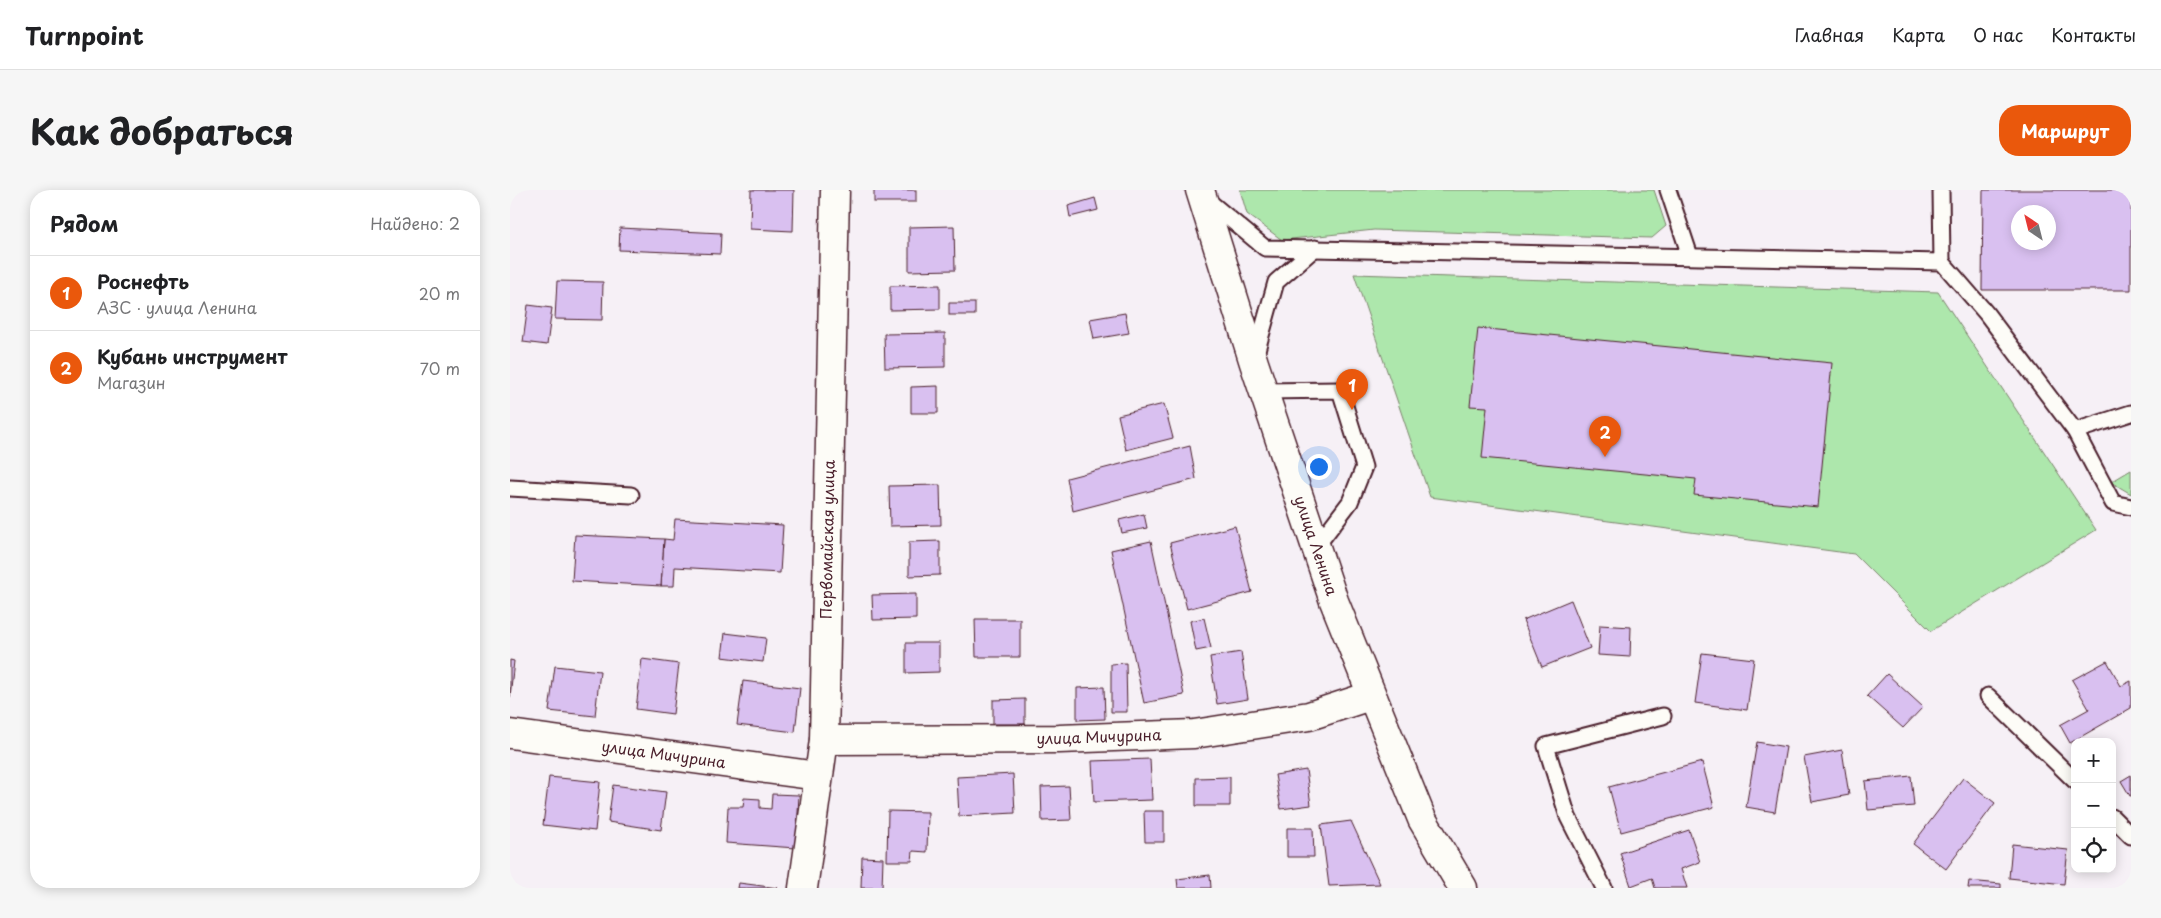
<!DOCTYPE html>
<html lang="ru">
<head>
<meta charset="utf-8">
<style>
  body { margin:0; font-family:"Playpen Sans",sans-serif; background:#f6f6f6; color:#202124 }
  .controls { position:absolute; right:15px; bottom:15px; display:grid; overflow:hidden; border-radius:10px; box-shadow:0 2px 12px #0003 }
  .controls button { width:45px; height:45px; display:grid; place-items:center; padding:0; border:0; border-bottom:1px solid #e0e0e0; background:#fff; color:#202124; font:25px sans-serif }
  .compass { position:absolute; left:1501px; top:15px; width:45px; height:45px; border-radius:50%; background:#fff; box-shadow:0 2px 12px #0003; rotate:325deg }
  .you { position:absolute; left:808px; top:276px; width:18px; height:18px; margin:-12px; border:4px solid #fff; border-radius:50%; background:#1a73e8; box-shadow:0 0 0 8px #1a73e833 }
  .badge { display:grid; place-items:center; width:32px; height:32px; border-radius:50%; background:#ea580c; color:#fff; font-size:16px; font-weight:700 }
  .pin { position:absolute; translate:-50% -41px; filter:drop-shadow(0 1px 2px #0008) }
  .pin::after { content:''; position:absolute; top:26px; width:18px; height:15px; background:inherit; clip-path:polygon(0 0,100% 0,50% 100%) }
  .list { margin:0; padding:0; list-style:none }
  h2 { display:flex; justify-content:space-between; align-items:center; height:65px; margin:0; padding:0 20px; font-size:21px }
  h2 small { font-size:16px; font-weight:400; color:#757577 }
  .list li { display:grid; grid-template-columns:32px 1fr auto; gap:15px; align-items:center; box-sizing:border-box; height:75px; padding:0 20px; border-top:1px solid #e0e0e0 }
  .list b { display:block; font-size:19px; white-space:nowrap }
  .list p { margin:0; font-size:16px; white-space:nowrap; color:#757577 }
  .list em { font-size:16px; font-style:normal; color:#757577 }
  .icon { flex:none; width:28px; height:28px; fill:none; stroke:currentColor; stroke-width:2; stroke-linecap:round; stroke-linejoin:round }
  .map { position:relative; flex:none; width:1621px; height:698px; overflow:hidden; border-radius:20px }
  header { display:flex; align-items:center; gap:30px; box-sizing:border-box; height:70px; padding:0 25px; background:#fff; border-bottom:1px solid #e0e0e0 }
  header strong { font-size:24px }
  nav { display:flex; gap:28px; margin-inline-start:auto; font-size:18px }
  .intro { display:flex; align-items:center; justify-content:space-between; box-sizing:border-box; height:120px; padding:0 30px }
  h1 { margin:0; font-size:35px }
  .button { padding:12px 22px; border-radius:20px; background:#ea580c; color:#fff; font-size:18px; font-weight:700 }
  main { display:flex; gap:30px; padding:0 30px }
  aside { flex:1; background:#fff; border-radius:20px; box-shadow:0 2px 12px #0003 }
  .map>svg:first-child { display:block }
</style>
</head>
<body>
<header>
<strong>Turnpoint</strong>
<nav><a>Главная</a><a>Карта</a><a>О нас</a><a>Контакты</a></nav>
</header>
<div class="intro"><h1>Как добраться</h1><a class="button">Маршрут</a></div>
<main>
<aside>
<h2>Рядом<small>Найдено: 2</small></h2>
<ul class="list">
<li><span class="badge">1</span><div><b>Роснефть</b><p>АЗС · улица Ленина</p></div><em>20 m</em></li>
<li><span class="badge">2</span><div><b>Кубань инструмент</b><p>Магазин</p></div><em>70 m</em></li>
</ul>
</aside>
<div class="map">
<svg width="1621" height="698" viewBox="0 0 1621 698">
  <rect width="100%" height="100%" fill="#f6f0f6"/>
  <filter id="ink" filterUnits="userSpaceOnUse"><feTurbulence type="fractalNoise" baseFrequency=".02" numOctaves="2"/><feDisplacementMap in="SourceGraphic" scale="10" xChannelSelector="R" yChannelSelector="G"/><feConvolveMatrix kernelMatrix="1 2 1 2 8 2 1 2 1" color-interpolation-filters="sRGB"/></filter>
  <g filter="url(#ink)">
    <!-- green -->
    <g fill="#ade7ac" stroke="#7c836c">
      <path d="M730 0H1144L1156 36 1142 48 864 40 772 50 737 24Z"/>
      <path d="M844 84 1428 102 1586 340 1421 441 1344 364 920 307Z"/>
      <path d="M1621 280V304L1601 292Z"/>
    </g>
    <!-- building -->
    <g fill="#d9c0f0" stroke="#4a1f2b" fill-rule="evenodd">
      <path d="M241 0H284L283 41 240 39Z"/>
      <rect x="364" y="0" width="42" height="12"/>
      <path d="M1473 0H1621V100H1472ZM1508 22H1538V52H1508Z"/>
      <path d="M585 8 588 20 560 27 558 16Z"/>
      <path d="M444 36 445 80 399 81V37Z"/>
      <path d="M110 38 211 43 210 64 109 60Z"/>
      <path d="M47 91 93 92 92 130 45 129Z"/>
      <path d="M430 95V119L380 120V96Z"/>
      <rect x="439" y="113" width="26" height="12"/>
      <path d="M18 115 42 118 37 155 13 152Z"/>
      <path d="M615 123 619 143 584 149 580 129Z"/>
      <path d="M968 138 1322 173 1308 317 1184 305 1186 289 972 268 977 217 960 216Z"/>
      <path d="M435 143V177L375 178 374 144Z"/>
      <path d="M428 196V223H401V197Z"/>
      <path d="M654 214 663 248 616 260 608 225Z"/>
      <path d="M680 256 686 289 563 321 557 288Z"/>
      <path d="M430 295 431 335 380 336 379 296Z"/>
      <path d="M634 324 637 338 612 343 609 330Z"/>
      <path d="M165 329 273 335 270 383 165 377 164 396H151L154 349 163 350Z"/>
      <path d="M725 336 742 402 677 419 660 353Z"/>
      <path d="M65 345 154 349 151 396 62 391Z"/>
      <path d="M430 351V385L399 386V352Z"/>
      <path d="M641 351 674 505 634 513 601 360Z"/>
      <path d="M406 404V429L363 430 362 405Z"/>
      <path d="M1061 410 1080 458 1032 477 1013 430Z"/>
      <path d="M694 428 701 458 686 461 680 431Z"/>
      <path d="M465 429H510V467H466Z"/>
      <path d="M1090 435 1121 437 1120 467 1088 465Z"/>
      <path d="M215 443 256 448 253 472 212 467Z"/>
      <path d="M396 453H429V482L396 483Z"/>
      <path d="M731 462 738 509 707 514 700 467Z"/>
      <path d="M1192 463 1244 469 1237 520 1185 513Z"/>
      <path d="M132 469 169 474 163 524 126 519Z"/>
      <path d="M0 470 4 471 0 507Z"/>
      <path d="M1597 471 1611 496 1621 491V518L1560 553 1550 535 1579 519 1562 490Z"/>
      <path d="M616 473 617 522H601V474Z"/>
      <path d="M45 476 90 481 85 526 39 521Z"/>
      <path d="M1377 484 1413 517 1393 538 1357 506Z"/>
      <path d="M233 491 290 498 285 542 227 535Z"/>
      <path d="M594 497 595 529 567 530V498Z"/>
      <path d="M515 509V534H483V510Z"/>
      <path d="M1247 552 1276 557 1265 622 1236 617Z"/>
      <path d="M1332 560 1339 605 1302 612 1294 567Z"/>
      <path d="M640 569 642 610 584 612 582 571Z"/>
      <path d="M1192 572 1204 617 1111 642 1099 597Z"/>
      <path d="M796 580 801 615 771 619 765 585Z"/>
      <path d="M503 584 505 623 449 626 447 587Z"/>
      <path d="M1621 585V606H1620L1611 591Z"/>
      <path d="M1401 586 1404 616 1358 620 1355 591Z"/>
      <path d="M39 587 90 592 85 641 33 635Z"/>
      <path d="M720 587V616H686V588Z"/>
      <path d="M1453 588 1485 613 1436 679 1403 654Z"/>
      <path d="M103 595 156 602 151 640 98 632Z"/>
      <path d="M559 596 561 630 532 631 531 597Z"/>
      <path d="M262 604 289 605 286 658 216 653 218 617H233L234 608 250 609V618L261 619Z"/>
      <path d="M378 621 418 622 417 662 403 661 402 671H377Z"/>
      <path d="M634 621H654V652H635Z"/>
      <path d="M841 631 870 694 819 696 811 635Z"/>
      <path d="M777 638H803L804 667H777Z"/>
      <path d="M1179 640 1190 672 1171 679 1177 698H1145L1142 688 1121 696 1110 663Z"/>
      <path d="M1502 654 1558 660 1554 694 1499 688Z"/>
      <path d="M352 667 373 668 372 698H351Z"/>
      <path d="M700 685 701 698H668L667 689Z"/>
      <path d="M1459 691 1491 694V698H1458Z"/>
      <path d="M229 693 268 698H228Z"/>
    </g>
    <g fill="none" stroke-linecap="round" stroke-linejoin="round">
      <defs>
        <g id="lane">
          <path d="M1158 0 1180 66"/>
          <path d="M696 9 755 58 1432 72 1431 0"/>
          <path d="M1432 72 1476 123 1565 241 1621 223"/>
          <path d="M745 167 766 92 805 58"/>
          <path d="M753 201 830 200 854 277 840 312 805 358"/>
          <path d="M1565 241 1603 313 1621 317"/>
          <path d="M0 298 121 305"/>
          <path d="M1478 506 1565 591"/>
          <path d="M1602 627 1621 646"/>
          <path d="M1094 698 1058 627 1036 556 1153 526"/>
        </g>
        <g id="street">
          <path id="s1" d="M0 544 308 586"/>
          <path id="s2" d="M314 550 549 549 684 544 799 526 860 506"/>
          <path id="s3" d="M293 698 314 550 325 0"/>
        </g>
        <g id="highway">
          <path id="s4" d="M690 0 744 173 824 411 912 629 953 698"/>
        </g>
      </defs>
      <!-- lane casing -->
      <use href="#lane" stroke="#4a1f2b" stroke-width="19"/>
      <!-- street casing -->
      <use href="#street" stroke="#4a1f2b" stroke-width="31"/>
      <!-- highway casing -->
      <use href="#highway" stroke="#4a1f2b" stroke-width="31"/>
      <!-- lane -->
      <use href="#lane" stroke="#fdfcf7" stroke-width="15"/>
      <!-- street -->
      <use href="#street" stroke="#fdfcf7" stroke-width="28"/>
      <!-- highway -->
      <use href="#highway" stroke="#fdfcf7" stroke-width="28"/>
    </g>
  </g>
  <g text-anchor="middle" stroke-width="4.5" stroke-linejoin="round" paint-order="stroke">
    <!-- street labels -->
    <g font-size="15" fill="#4a1f2b" stroke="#fdfcf7">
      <text dy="5" stroke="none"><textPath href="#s3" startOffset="350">Первомайская улица</textPath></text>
      <text dy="5" stroke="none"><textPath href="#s4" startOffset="374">улица Ленина</textPath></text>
      <text dy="5" stroke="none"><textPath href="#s2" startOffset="275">улица Мичурина</textPath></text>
      <text dy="5" stroke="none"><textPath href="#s1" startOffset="155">улица Мичурина</textPath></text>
    </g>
  </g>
</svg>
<div class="controls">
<button>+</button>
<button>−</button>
<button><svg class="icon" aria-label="locate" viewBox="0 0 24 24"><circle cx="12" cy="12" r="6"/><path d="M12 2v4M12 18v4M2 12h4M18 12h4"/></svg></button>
</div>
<svg class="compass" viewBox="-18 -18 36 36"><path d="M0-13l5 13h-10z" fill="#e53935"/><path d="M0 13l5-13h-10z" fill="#757577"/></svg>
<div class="you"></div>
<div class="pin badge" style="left:842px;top:220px">1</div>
<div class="pin badge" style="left:1095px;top:267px">2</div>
</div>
</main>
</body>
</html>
